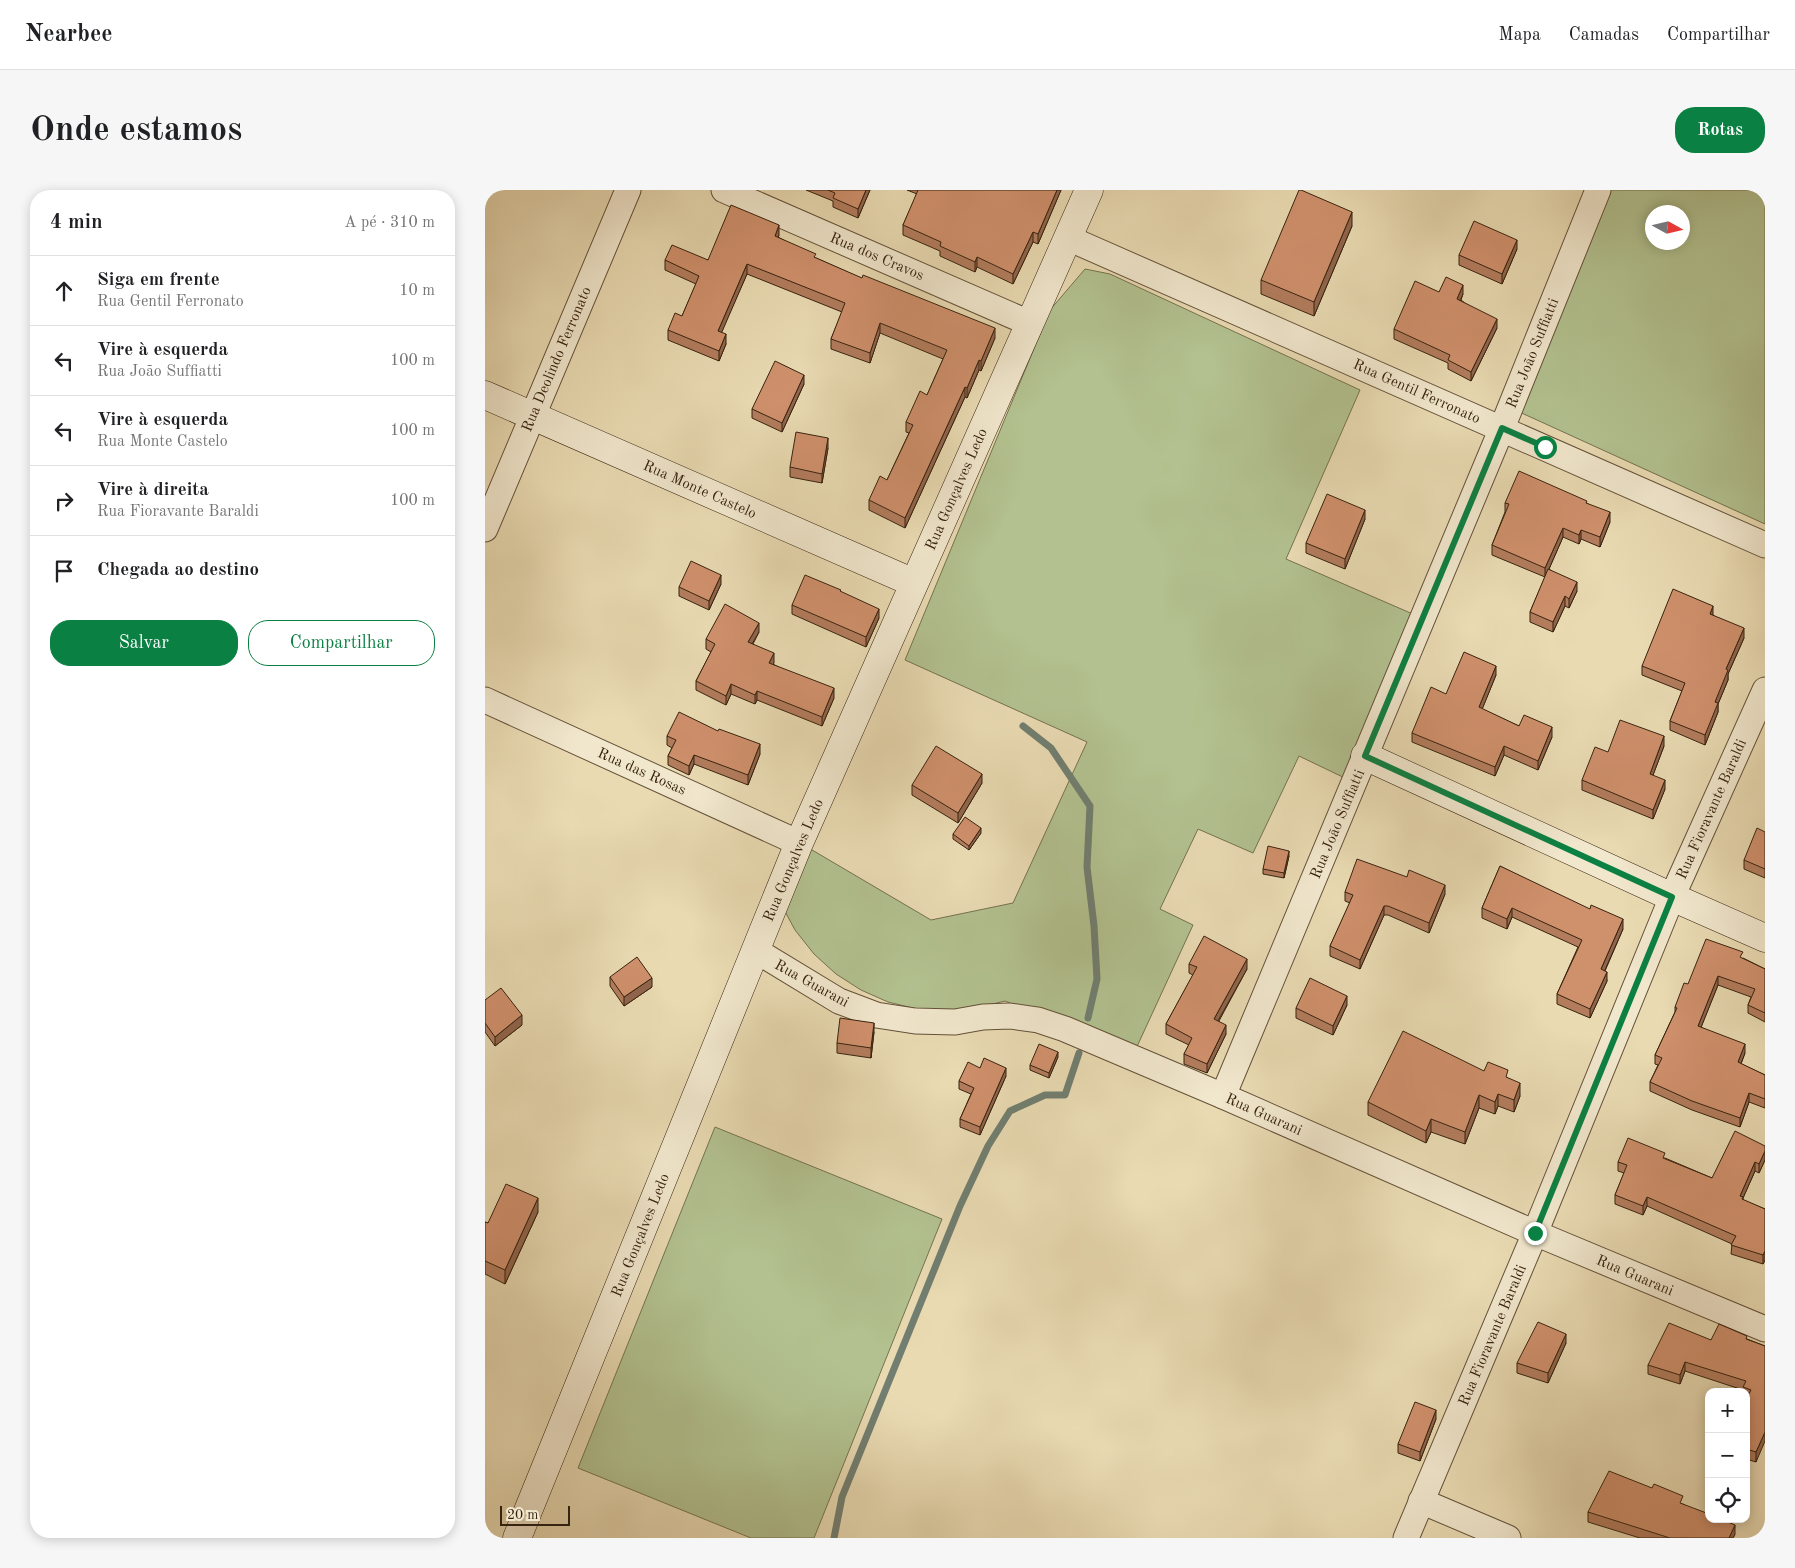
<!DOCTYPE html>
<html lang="pt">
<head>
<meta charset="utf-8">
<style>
  body { margin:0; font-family:"Old Standard TT",serif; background:#f6f6f6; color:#202124 }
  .controls { position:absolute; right:15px; bottom:15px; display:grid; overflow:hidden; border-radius:10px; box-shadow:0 2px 12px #0003 }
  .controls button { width:45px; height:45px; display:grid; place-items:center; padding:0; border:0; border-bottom:1px solid #e0e0e0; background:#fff; color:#202124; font:25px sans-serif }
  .compass { position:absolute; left:1160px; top:15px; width:45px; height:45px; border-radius:50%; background:#fff; box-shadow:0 2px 12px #0003; rotate:98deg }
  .scale { position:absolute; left:15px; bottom:12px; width:70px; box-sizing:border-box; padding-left:5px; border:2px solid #37230f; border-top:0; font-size:14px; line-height:18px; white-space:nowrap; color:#37230f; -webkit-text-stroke:4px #f1e7cd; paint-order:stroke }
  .stop { position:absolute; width:15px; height:15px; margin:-11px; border:4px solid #0b8043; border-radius:50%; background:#fff }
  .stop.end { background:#0b8043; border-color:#fff; box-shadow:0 1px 5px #0008 }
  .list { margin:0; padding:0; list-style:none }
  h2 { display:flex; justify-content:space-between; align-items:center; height:65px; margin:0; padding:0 20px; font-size:21px }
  h2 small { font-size:16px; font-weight:400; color:#757577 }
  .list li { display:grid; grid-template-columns:32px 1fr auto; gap:15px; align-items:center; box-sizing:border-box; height:70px; padding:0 20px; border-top:1px solid #e0e0e0 }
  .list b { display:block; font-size:19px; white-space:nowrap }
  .list p { margin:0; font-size:16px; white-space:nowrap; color:#757577 }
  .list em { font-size:16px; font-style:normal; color:#757577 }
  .actions { display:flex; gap:10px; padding:15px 20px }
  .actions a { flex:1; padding:11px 0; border:1px solid #0b8043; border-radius:20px; text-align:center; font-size:18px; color:#0b8043 }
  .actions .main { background:#0b8043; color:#fff }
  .icon { flex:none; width:28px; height:28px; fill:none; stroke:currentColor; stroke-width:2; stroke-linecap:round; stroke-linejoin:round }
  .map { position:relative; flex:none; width:1280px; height:1348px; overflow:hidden; border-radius:20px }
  header { display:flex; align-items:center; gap:30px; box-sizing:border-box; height:70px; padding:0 25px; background:#fff; border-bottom:1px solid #e0e0e0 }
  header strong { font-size:24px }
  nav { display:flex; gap:28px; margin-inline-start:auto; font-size:18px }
  .intro { display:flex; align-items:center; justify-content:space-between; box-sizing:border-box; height:120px; padding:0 30px }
  h1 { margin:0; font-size:35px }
  .button { padding:12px 22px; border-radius:20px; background:#0b8043; color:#fff; font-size:18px; font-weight:700 }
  main { display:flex; gap:30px; padding:0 30px }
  aside { flex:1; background:#fff; border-radius:20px; box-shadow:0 2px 12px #0003 }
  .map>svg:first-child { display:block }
</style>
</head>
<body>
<header>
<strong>Nearbee</strong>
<nav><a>Mapa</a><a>Camadas</a><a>Compartilhar</a></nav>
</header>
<div class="intro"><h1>Onde estamos</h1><a class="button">Rotas</a></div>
<main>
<aside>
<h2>4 min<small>A pé · 310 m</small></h2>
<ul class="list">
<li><svg class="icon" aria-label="ahead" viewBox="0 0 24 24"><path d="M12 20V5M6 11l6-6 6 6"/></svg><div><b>Siga em frente</b><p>Rua Gentil Ferronato</p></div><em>10 m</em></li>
<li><svg class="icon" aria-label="left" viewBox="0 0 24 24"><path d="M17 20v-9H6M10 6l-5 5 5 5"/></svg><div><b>Vire à esquerda</b><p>Rua João Suffiatti</p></div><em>100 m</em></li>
<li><svg class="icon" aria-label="left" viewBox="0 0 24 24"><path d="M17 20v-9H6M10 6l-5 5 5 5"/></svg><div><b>Vire à esquerda</b><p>Rua Monte Castelo</p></div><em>100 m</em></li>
<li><svg class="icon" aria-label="right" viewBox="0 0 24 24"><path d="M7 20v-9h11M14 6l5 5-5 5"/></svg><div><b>Vire à direita</b><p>Rua Fioravante Baraldi</p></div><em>100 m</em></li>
<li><svg class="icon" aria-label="arrive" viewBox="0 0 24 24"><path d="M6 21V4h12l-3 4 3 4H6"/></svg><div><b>Chegada ao destino</b></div></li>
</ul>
<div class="actions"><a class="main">Salvar</a><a>Compartilhar</a></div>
</aside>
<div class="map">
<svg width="1280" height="1348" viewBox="0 0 1280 1348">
  <rect width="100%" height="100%" fill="#e9dab2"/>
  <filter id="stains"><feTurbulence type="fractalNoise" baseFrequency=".004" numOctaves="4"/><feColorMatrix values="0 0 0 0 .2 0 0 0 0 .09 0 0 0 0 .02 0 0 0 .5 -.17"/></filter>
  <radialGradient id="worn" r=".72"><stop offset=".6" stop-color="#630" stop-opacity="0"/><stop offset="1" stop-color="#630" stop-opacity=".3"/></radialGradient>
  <!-- green -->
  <g fill="#b2c18f" stroke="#74724f" fill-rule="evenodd">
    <path d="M1121 0H1280V334L1030 220ZM1168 22H1198V52H1168Z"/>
    <path d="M600 79 625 84 875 200 801 369 937 428 866 591 814 566 768 663 713 639 675 719 708 735 649 863 520 811 491 818 461 821 432 819 403 812 376 800 351 784 329 764 310 740 296 714 322 657 446 730 528 713 602 552 420 470 565 120Z"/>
    <path d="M230 937 457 1029 329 1348H266L93 1278Z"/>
  </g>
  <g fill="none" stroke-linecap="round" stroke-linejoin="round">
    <!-- stream -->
    <g stroke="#717e70" stroke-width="7">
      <path d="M538 536 566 558 605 616 602 677 609 736 612 789 603 828"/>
      <path d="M349 1348 357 1307 475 1016 503 956 525 921 560 905H580L594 863"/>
    </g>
    <defs>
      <g id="street">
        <path d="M239 0 544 133"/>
        <path d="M583 48 1280 355"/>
        <path d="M0 339 143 0"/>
        <path d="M0 510 314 653"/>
        <path d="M270 760 354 811 391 825 430 831 470 832 498 827 525 826 553 830 580 839 738 906 1050 1043 1280 1139"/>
        <path d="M738 906 1017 238 1113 0"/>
        <path d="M936 1311 1023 1348"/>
        <path d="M921 1348 1050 1043 1187 707 1280 500"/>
      </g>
      <g id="secondary">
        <path d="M0 205 429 393"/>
        <path d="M880 566 1187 707 1280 748"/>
        <path d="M32 1348 314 653 604 0"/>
      </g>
    </defs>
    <!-- street casing -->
    <use href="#street" stroke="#645138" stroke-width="27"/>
    <!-- secondary casing -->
    <use href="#secondary" stroke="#37230f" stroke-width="29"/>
    <!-- street -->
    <use href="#street" stroke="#f1e7cd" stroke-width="25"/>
    <!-- secondary -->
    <use href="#secondary" stroke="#f1e7cd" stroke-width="28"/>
  </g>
  <!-- wall -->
  <g fill="#b27c5d" stroke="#37230f">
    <path d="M321 0H385L373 28 348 17V11Z"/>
    <path d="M422 0H576L553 54 548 52 528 94 492 77 490 82 455 66V61L418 45V35L432 4Z"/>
    <path d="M867 36 829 126 776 104V90Z"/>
    <path d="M294 45 293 47 331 68 510 148 496 181 494 180 482 208 480 207 420 338 384 320V310L402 290 424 243 421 242V232L442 205 458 169 395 143 385 173 346 159V149L357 122 262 84 236 142 241 154 234 171 183 150V140L197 126 211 94 180 80V70H223Z"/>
    <path d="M1032 59 1017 94 974 75V65Z"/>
    <path d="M954 102 978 104 976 110 1012 138 986 191 963 179V173L909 149V139Z"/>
    <path d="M319 194 297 242 267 228V219Z"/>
    <path d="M343 258 337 293 305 287V277Z"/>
    <path d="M1020 313H1102L1125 332 1115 357 1096 349 1094 354 1078 347 1064 379 1092 401 1084 418 1080 416 1068 442 1045 432V422L1060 387 1007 365V355L1020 322Z"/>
    <path d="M880 329 860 379 821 363V353Z"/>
    <path d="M236 394 224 420 194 406V397Z"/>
    <path d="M356 402 394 428 381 457 307 424V415Z"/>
    <path d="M1228 425 1259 448 1243 484V490L1233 514V522L1220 555 1185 540V531L1197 501 1157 485V476Z"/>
    <path d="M274 442 268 454 289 473 288 474 349 508 337 536 272 510 270 514 246 504 241 515 211 500V491L226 462 221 459V449Z"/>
    <path d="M1011 485 997 519 1034 536 1067 547 1053 580 1019 565 1010 586 927 552V543L961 504Z"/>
    <path d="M182 546 275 564 263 595 209 574 204 585 183 575V566L187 558 182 555Z"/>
    <path d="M1179 556 1168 585 1180 599 1168 629 1097 600V590Z"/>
    <path d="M497 593 473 633 427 605V595Z"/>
    <path d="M1280 642V688L1259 679V670Z"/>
    <path d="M496 643 484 660 468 649V644Z"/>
    <path d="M804 666 799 688 778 684V679Z"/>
    <path d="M1015 676 1138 739 1120 781 1122 791 1105 828 1072 814V804L1093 757 1027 727 1022 739 997 728V718Z"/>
    <path d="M860 702 960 704 944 743 903 725H899L875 779 845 766V756L865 713 860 711Z"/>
    <path d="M1258 768 1280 779V832L1263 823V815L1266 807 1233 795 1216 837 1260 863 1256 874 1280 885V918L1264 912 1255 937 1207 920 1165 901V892L1173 875 1170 874V865L1190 822V817Z"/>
    <path d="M704 774 762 779 734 831 741 844 722 883 699 874V864L704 855 681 844V834L708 785 704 783Z"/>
    <path d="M125 787 167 797 139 816 125 796Z"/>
    <path d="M0 810 37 835 10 856 0 842Z"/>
    <path d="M862 815 848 845 811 828V818Z"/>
    <path d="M389 842 386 868 352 863V853Z"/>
    <path d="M573 867 564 888 545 880V875Z"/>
    <path d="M495 878 521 886 495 945 475 937V929L486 904 474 899V891Z"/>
    <path d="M999 881 1023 888 1035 906 1029 922 1013 916 1010 924 994 918 980 954 946 942 941 953 883 925V912Z"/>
    <path d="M1280 956V970L1274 983 1270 981 1258 1008V1010L1280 1019V1070L1278 1074 1246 1064 1247 1054 1162 1016 1158 1025 1130 1014V1005L1139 983 1133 981V972L1180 968 1227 988Z"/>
    <path d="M53 1022 20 1094 0 1084V1032L3 1033Z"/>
    <path d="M1262 1149 1280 1156 1271 1272 1261 1269V1202H1258V1200L1200 1181 1195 1194 1163 1184V1175L1226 1150Z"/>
    <path d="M1081 1153 1063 1193 1032 1183V1173Z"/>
    <path d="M951 1229 935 1271 913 1263V1254Z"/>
    <path d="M1198 1314 1250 1344 1248 1348H1155L1103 1332V1322Z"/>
  </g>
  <!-- shaded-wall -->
  <g fill="#91654c" stroke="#37230f">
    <path d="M381 0H385L373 28V19Z"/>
    <path d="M572 0H576L553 54V44Z"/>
    <path d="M867 22V36L829 126V112Z"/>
    <path d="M294 35V45L290 56V46Z"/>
    <path d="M548 42V52L528 94V84Z"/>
    <path d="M1032 50V59L1017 94V84Z"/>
    <path d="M492 67V77L490 82V72Z"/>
    <path d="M262 74V84L233 151V141Z"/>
    <path d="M978 95V104L972 118V109Z"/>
    <path d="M1012 129V138L986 191V182Z"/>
    <path d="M395 133V143L385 173V163Z"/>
    <path d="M510 138V148L496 181V171Z"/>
    <path d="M241 144V154L234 171V161Z"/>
    <path d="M494 170V180L482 208V198Z"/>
    <path d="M319 185V194L297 242V233Z"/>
    <path d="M480 197V207L420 338V328Z"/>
    <path d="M343 248V258L337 293V284Z"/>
    <path d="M880 320V329L860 379V369Z"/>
    <path d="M1125 322V332L1115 357V347Z"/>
    <path d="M1078 338V347L1060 388V378Z"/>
    <path d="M1096 340V349L1094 354V345Z"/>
    <path d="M236 385V394L224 420V411Z"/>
    <path d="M1092 392V401L1084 418V409Z"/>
    <path d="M1080 406V416L1068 442V432Z"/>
    <path d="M1228 416V425L1225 424Z"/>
    <path d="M394 419V428L381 457V447Z"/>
    <path d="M274 433V442L263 461V452Z"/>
    <path d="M1259 438V448L1243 484V490L1233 514V522L1220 555V545L1230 512 1241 479Z"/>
    <path d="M289 463V473L284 482V473Z"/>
    <path d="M1011 476V485L994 527V517Z"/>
    <path d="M246 494V504L241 515V506Z"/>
    <path d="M349 498V508L337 536V527Z"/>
    <path d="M272 501V510L270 514V505Z"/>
    <path d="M1067 537V547L1053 580V571Z"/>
    <path d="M1179 546V556L1165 593V584Z"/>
    <path d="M275 554V564L263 595V585Z"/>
    <path d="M1019 556V565L1010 586V577Z"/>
    <path d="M209 565V574L204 585V576Z"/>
    <path d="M497 584V593L473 633V623Z"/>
    <path d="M1180 590V599L1168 629V620Z"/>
    <path d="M496 638V643L484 660V656Z"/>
    <path d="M804 661V666L799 688V683Z"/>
    <path d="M960 695V704L944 743V733Z"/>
    <path d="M899 716V725L875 779V770Z"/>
    <path d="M1027 718V727L1022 739V729Z"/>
    <path d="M1138 729V739L1116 789V779Z"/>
    <path d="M762 769V779L729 838V829Z"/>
    <path d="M1122 782V791L1105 828V819Z"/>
    <path d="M1233 786V795L1213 845V836Z"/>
    <path d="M167 788V797L139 816V807Z"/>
    <path d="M862 806V815L848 845V836Z"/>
    <path d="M37 825V835L10 856V847Z"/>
    <path d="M389 833V842L386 868V858Z"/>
    <path d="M741 835V844L722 883V874Z"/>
    <path d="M1260 854V863L1253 881V872Z"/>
    <path d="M573 862V867L564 888V883Z"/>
    <path d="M521 878V886L495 945V937Z"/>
    <path d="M1035 893V906L1029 922V910Z"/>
    <path d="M1264 903V912L1255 937V928Z"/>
    <path d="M1013 904V916L1010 924V912Z"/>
    <path d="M994 905V918L980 954V942Z"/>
    <path d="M946 929V942L941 953V941Z"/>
    <path d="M1280 961V970L1274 983V974Z"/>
    <path d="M1270 972V981L1258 1008V1016L1255 1006Z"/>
    <path d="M1162 1007V1016L1158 1025V1016Z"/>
    <path d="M53 1008V1022L20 1094V1080Z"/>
    <path d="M1280 1061V1070L1278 1074V1065Z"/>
    <path d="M1081 1144V1153L1063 1193V1183Z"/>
    <path d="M1200 1172V1181L1195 1194V1185Z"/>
    <path d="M951 1220V1229L935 1271V1262Z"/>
    <path d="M1280 1242V1251L1271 1272V1262Z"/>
    <path d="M1250 1335V1344L1248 1348H1244Z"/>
  </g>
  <!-- building -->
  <g fill="#cf906c" stroke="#37230f">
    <path d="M343 0H381L373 19 348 8 350 3Z"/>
    <path d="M433 0H572L553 44 548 42 528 84 492 67 490 72 455 56 456 52 418 35Z"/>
    <path d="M814 0H816L867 22 829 112 776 90Z"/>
    <path d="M246 15 294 35 290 46 331 64 329 67 377 88 378 85 510 138 496 171 494 170 482 198 480 197 420 328 384 310 395 286 402 290 428 235 421 232 435 201 442 205 462 160 395 133 385 163 346 149 360 113 262 74 233 141 241 144 234 161 183 140 190 123 197 126 214 86 180 70 187 55 223 70Z"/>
    <path d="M989 31 1032 50 1017 84 974 65Z"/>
    <path d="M961 87 978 95 972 109 1012 129 986 182 963 170 965 165 909 139 930 91 954 102Z"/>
    <path d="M290 171 319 185 297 233 267 219Z"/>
    <path d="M311 242 343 248 337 284 305 277Z"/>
    <path d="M1034 281 1102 311 1101 313 1125 322 1115 347 1096 340 1094 345 1078 338 1060 378 1007 355 1024 314 1020 313Z"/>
    <path d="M842 304 880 320 860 369 821 353Z"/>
    <path d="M206 371 236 385 224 411 194 397Z"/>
    <path d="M1063 379 1092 392 1084 409 1080 406 1068 432 1045 422Z"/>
    <path d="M320 385 356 400 355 401 394 419 381 447 307 415Z"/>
    <path d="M1188 399 1228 416 1225 424 1259 438 1241 479 1243 480 1230 512 1233 513 1220 545 1185 531 1200 493 1157 476Z"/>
    <path d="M240 414 274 433 263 452 289 463 284 473 349 498 337 527 272 501 270 505 246 494 241 506 211 491 230 454 221 449Z"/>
    <path d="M979 462 1011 476 994 517 1034 536 1039 525 1067 537 1053 571 1019 556 1010 577 927 543 946 497 961 504Z"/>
    <path d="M194 522 233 541 234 539 275 554 263 585 209 565 204 576 183 566 191 550 182 546Z"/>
    <path d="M1135 530 1179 546 1165 584 1180 590 1168 620 1097 590 1110 557 1123 562Z"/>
    <path d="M451 556 497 584 473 623 427 595Z"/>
    <path d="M480 627 496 638 484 656 468 644Z"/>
    <path d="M1272 638 1280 642V679L1259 670Z"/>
    <path d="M783 656 804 661 799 683 778 679Z"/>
    <path d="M872 669 922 687 924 680 960 695 944 733 903 716H899L875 770 845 756 868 705 860 702Z"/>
    <path d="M1015 676 1105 719 1106 715 1138 729 1116 779 1122 782 1105 819 1072 804 1097 750 1027 718 1022 729 997 718Z"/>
    <path d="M719 746 762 769 729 829 741 835 722 874 699 864 707 848 681 834 712 777 704 774Z"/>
    <path d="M1221 749 1258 762 1255 767 1280 779V823L1263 815 1270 799 1233 786 1213 836 1260 854 1253 872 1280 885V909L1264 903 1255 928 1207 911 1165 892 1177 868 1170 865 1192 818 1190 817 1199 793 1203 794Z"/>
    <path d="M152 767 167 788 139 807 125 787Z"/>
    <path d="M825 788 862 806 848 836 811 818Z"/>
    <path d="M16 798 37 825 10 847 0 833V810Z"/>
    <path d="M355 828 389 833 386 858 352 853Z"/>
    <path d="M918 841 999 881 1003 872 1023 880 1021 887 1035 893 1029 910 1013 904 1010 912 994 905 980 942 946 929 941 941 883 912Z"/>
    <path d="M554 854 573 862 564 883 545 875Z"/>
    <path d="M499 868 521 878 495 937 475 929 489 898 474 891 483 872 495 878Z"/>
    <path d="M1250 941 1280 956V961L1274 974 1270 972 1255 1006 1258 1007 1257 1009 1280 1019V1061L1278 1065 1246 1055 1251 1046 1162 1007 1158 1016 1130 1005 1142 975 1133 972 1143 948 1180 963 1178 968 1227 988Z"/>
    <path d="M21 994 53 1008 20 1080 0 1071V1032L3 1033Z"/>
    <path d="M1053 1132 1081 1144 1063 1183 1032 1173Z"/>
    <path d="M1184 1133 1226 1150 1234 1134 1262 1146 1261 1149 1280 1156V1242L1271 1262 1261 1259V1209L1266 1200 1258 1197 1261 1191 1200 1172 1195 1185 1163 1175Z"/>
    <path d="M930 1212 951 1220 935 1262 913 1254Z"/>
    <path d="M1124 1281 1167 1298 1169 1294 1198 1306 1195 1313 1224 1324V1329H1236L1250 1335 1244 1348H1185L1103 1322Z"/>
  </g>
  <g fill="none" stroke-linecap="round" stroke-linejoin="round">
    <!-- route -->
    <path stroke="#0b8043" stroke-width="6" d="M1050 1043 1187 707 880 566 1017 238 1060 257"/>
  </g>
  <g text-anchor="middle" stroke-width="4.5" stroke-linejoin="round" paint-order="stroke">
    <!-- street labels -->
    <g font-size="15" fill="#37230f" stroke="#f1e7cd">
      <text transform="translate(392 66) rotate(23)" y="5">Rua dos Cravos</text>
      <text transform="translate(1047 163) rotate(-68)" y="5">Rua João Suffiatti</text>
      <text transform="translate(71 169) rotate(-67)" y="5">Rua Deolindo Ferronato</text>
      <text transform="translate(932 201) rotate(24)" y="5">Rua Gentil Ferronato</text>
      <text transform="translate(215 299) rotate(24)" y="5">Rua Monte Castelo</text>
      <text transform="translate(471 299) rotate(-66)" y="5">Rua Gonçalves Ledo</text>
      <text transform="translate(157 581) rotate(24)" y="5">Rua das Rosas</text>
      <text transform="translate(1226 619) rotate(-66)" y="5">Rua Fioravante Baraldi</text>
      <text transform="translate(852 634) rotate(-67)" y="5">Rua João Suffiatti</text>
      <text transform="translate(308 670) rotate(-67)" y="5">Rua Gonçalves Ledo</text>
      <text transform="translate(327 793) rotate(29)" y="5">Rua Guarani</text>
      <text transform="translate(779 924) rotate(24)" y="5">Rua Guarani</text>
      <text transform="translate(155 1045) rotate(-68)" y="5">Rua Gonçalves Ledo</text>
      <text transform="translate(1150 1085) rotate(23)" y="5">Rua Guarani</text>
      <text transform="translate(1007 1145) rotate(-67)" y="5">Rua Fioravante Baraldi</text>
    </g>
  </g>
  <rect width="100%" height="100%" filter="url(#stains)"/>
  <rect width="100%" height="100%" fill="url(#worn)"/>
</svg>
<div class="controls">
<button>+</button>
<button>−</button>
<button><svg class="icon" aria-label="locate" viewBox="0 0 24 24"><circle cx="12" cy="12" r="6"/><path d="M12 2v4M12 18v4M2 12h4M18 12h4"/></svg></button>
</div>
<svg class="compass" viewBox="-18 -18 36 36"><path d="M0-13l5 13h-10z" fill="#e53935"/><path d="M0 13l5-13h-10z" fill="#757577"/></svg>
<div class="scale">20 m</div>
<div class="stop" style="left:1060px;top:257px"></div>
<div class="stop end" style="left:1050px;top:1043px"></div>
</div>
</main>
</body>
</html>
